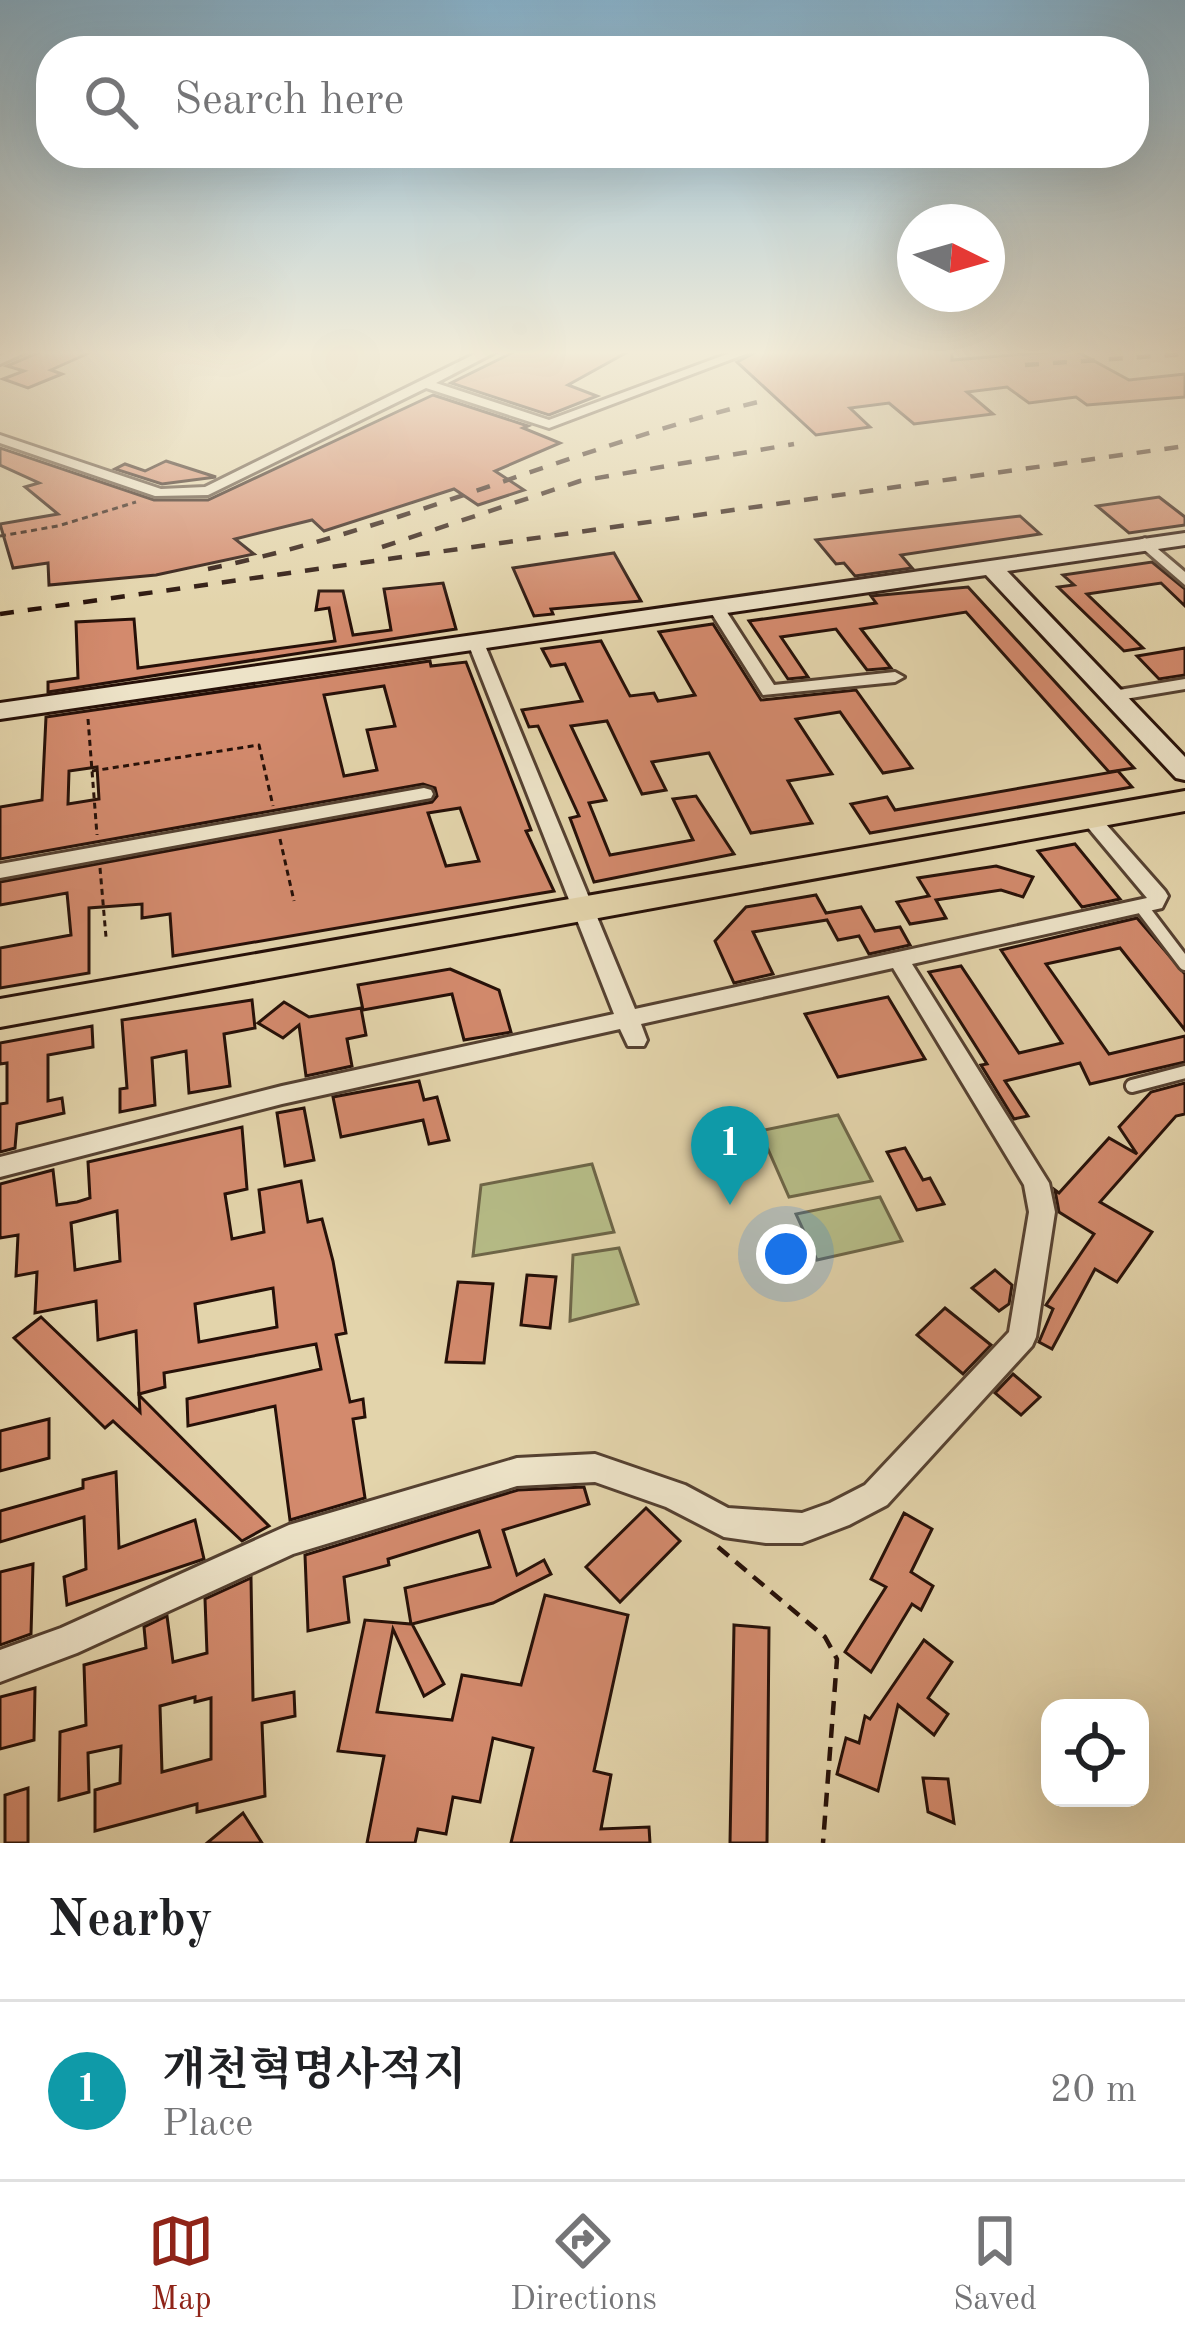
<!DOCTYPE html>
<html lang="en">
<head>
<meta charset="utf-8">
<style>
  body { margin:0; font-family:"Old Standard TT","Noto Serif KR",serif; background:#f2f2f2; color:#202124 }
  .controls { position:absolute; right:36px; bottom:36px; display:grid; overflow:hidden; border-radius:24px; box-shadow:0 12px 48px #0002 }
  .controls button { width:108px; height:108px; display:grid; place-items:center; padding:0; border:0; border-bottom:3px solid #e0e0e0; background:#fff; color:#202124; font:60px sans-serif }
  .compass { position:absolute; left:897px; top:204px; width:108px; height:108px; border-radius:50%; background:#fff; box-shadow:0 12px 48px #0002; rotate:95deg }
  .you { position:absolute; left:786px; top:1254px; width:42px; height:42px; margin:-30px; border:9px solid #fff; border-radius:50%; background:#1a73e8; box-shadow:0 0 0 18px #1a73e833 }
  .badge { display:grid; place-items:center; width:78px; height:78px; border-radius:50%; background:#8f2418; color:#fff; font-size:39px; font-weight:700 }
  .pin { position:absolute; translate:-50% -99px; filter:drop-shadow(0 3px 6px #0008) }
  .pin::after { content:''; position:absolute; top:63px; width:42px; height:36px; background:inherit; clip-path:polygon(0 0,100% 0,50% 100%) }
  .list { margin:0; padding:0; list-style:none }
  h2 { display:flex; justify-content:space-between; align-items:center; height:156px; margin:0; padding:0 48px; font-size:51px }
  h2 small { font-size:39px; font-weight:400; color:#757577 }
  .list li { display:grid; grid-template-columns:78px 1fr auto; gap:36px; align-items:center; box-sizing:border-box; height:180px; padding:0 48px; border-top:3px solid #e0e0e0 }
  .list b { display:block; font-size:45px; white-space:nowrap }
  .list p { margin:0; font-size:39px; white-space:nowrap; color:#757577 }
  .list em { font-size:39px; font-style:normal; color:#757577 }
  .icon { flex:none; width:66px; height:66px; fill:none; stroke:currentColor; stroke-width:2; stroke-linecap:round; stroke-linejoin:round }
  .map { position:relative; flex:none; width:1185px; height:1843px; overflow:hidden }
  .search { position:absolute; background:#fff; box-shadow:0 12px 48px #0002; left:36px; right:36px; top:36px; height:132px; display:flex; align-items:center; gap:30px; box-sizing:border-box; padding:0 42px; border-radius:48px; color:#757577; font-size:45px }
  .sheet { height:336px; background:#fff }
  nav { display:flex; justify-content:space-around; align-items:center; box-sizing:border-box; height:168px; border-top:3px solid #e0e0e0; background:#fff; font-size:33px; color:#757577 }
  nav a { display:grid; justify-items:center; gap:6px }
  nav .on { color:#8f2418 }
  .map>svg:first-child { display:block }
</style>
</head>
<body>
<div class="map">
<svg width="1185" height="1843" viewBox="0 0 1185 1843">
  <rect width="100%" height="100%" fill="#e3d4ab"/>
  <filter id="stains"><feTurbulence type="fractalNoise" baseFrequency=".00167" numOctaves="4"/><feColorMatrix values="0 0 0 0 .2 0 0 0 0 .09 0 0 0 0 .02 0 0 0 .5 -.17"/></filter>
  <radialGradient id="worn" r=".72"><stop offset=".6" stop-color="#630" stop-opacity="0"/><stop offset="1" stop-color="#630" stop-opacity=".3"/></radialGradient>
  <!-- green -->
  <g fill="#b6bc87" stroke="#6e6648" stroke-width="3">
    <path d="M838 1115 872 1181 789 1197 760 1131Z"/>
    <path d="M592 1164 614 1232 473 1256 481 1185Z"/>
    <path d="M880 1197 902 1241 817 1260 796 1214Z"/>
    <path d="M619 1248 638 1304 570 1321 573 1255Z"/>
  </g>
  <!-- building -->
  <g fill="#d38a6d" stroke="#261008" stroke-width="3" fill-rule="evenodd">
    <path d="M44 350 91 352 51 370 62 374 28 388 3 379 24 371 7 366Z"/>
    <path d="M518 350H631L568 385 597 396 549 415 451 383Z"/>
    <path d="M760 350H952V360L1074 350 1129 380 1185 374V397L1087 405 1076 397 1029 403 1007 387 967 392 993 414 914 424 889 403 850 408 870 427 816 435 737 362Z"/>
    <path d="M433 395 528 426 523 428 560 443 495 471 524 490 478 505 454 489 324 531 312 520 235 539 254 554 156 575 49 585 48 563 13 568 0 524 58 514 25 487 39 483 0 465V448L154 500H208Z"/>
    <path d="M166 461 216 477 162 484 115 469 125 464 145 471Z"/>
    <path d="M1159 497 1185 517V525L1129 533 1097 506Z"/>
    <path d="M1020 516 1040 534 901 555 912 568 855 576 844 563 836 564 816 540Z"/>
    <path d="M614 553 641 601 551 609 553 614 534 616 513 568Z"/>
    <path d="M1152 562 1185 589V606L1161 583 1087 594 1143 648 1124 651 1058 587 1074 585 1063 575Z"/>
    <path d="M443 583 456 629 48 692V682L78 678 76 622 134 619 138 668 335 641 329 608 316 610 319 591H343L353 635 391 630 384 589Z"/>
    <path d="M968 587 1134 768 1109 772 966 612 861 629 891 668 867 670 836 629 781 637 808 677 788 679 749 621 876 603 871 596Z"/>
    <path d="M713 624 761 700 856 690 912 768 883 773 840 712 796 719 832 774 788 781 812 823 751 833 709 753 652 762 666 790 642 794 607 721 571 726 606 800 589 803 610 855 693 840 673 799 696 796 734 854 594 882 570 818 579 816 538 726 529 727 522 710 582 701 565 664 551 666 542 649 601 641 630 696 654 693 658 701 695 695 659 632Z"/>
    <path d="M1185 648V675L1159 679 1137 656Z"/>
    <path d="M430 661 431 666 466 662 531 830 526 831 554 891 173 956 170 914 142 918V904L89 908V973L0 988V948L71 935 67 893 0 905V882L432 802 437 796 435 788 423 784 0 859V807L42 800 46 717ZM384 686 395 726 367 730 377 770 344 776 324 695ZM97 767 99 799 68 804 69 771ZM460 808 479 861 446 866 428 813Z"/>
    <path d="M1118 771 1132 787 870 833 851 804 887 797 895 810Z"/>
    <path d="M1075 844 1120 899 1082 907 1038 851Z"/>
    <path d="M996 866 1033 877 1023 897 1001 890 936 900 946 918 910 924 897 902 929 896 918 878Z"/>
    <path d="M816 895 826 913 861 907 875 931 900 927 910 945 869 954 859 936 838 940 827 920 753 932 773 974 734 983 715 941 746 907Z"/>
    <path d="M1137 918 1185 974V1030L1120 948 1046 964 1109 1054 1185 1036V1062L1090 1084 1080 1063 1005 1081 1028 1116 1014 1119 981 1065 987 1064 929 972 961 966 1019 1053 1062 1043 1001 950Z"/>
    <path d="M450 969 499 990 511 1032 464 1040 452 994 363 1010 358 985Z"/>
    <path d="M888 997 925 1059 838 1077 805 1014Z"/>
    <path d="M252 1000 255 1028 224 1034 230 1086 189 1093 186 1051 152 1058 155 1105 120 1112V1089L127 1088 122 1020Z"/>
    <path d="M284 1002 309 1017 361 1008 366 1035 347 1039 352 1066 306 1076 299 1025 283 1038 258 1023Z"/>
    <path d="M92 1026 93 1047 48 1055V1101L62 1098 64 1113 17 1124 15 1148 0 1152V1104L7 1103V1063L0 1064V1043Z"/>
    <path d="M419 1081 424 1100 437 1097 449 1140 429 1144 423 1120 341 1137 333 1097Z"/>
    <path d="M1185 1083V1114L1176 1116 1100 1202 1152 1232 1117 1282 1095 1269 1052 1349 1039 1342 1053 1309 1046 1305 1094 1234 1059 1212 1055 1190 1059 1193 1109 1138 1137 1154 1119 1127 1151 1092Z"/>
    <path d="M304 1108 314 1160 285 1166 277 1113Z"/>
    <path d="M242 1127 247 1189 225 1194 232 1239 264 1232 259 1190 301 1181 308 1222 322 1219 333 1261 346 1333 336 1335 350 1402 363 1399 365 1417 353 1419 365 1498 290 1520 275 1406 188 1426 187 1399 321 1369 316 1344 164 1373 165 1387 139 1394 136 1331 98 1340 96 1301 35 1313 37 1272 16 1276 18 1235 0 1238V1184L53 1170 57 1205 77 1202 90 1198 88 1162ZM117 1211 120 1261 75 1270 71 1223ZM273 1288 277 1327 199 1342 195 1304Z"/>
    <path d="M905 1148 923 1180 930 1178 944 1204 917 1210 887 1152Z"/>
    <path d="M995 1270 1012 1285 1009 1304 999 1311 972 1288Z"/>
    <path d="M527 1275 556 1277 550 1328 521 1325Z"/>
    <path d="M458 1282 493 1284 484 1363 446 1362Z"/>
    <path d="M945 1308 991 1345 963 1374 917 1335Z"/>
    <path d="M41 1317 140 1412 139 1395 269 1526 242 1541 113 1421 105 1428 14 1338Z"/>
    <path d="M1013 1374 1040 1397 1021 1415 995 1393Z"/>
    <path d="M49 1419V1458L0 1471V1431Z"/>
    <path d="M116 1472 119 1548 195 1520 204 1559 67 1605 64 1577 86 1569 84 1517 0 1542V1511L83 1488V1480Z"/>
    <path d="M584 1487 589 1504 503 1530 517 1575 544 1560 551 1574 493 1603 412 1624 444 1684 424 1696 393 1629 377 1712 452 1720 462 1675 521 1685 545 1595 628 1615 594 1771 611 1775 601 1829 649 1827 650 1843H511L533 1748 493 1738 480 1802 453 1797 446 1834 418 1829 415 1843H367L384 1756 338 1751 365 1620 411 1624 405 1588 490 1567 479 1531 388 1559 389 1565 344 1577 349 1622 308 1631 305 1555 518 1490Z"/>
    <path d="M646 1508 680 1541 620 1602 586 1567Z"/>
    <path d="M904 1513 932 1529 911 1572 933 1586 921 1610 912 1604 871 1672 845 1652 886 1587 871 1579Z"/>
    <path d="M33 1564 31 1634 0 1645V1572Z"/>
    <path d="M251 1578 253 1700 294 1692 295 1716 262 1723 265 1796 197 1812V1804L95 1831V1790L120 1783 121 1746 88 1753 89 1792 59 1800 60 1732 86 1725 84 1665 146 1648 144 1627 167 1616 173 1662 207 1653 205 1599ZM195 1697V1702L211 1698V1759L162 1772 160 1706Z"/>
    <path d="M734 1625 769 1628 767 1843H730Z"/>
    <path d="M924 1640 952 1662 928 1698 948 1714 934 1735 898 1705 878 1791 837 1774 846 1738 859 1743 865 1716 870 1719Z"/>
    <path d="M35 1688 34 1740 0 1749V1697Z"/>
    <path d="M923 1778 948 1779 954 1823 928 1812Z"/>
    <path d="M28 1788V1843H5V1795Z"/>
    <path d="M243 1813 262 1843H207Z"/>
  </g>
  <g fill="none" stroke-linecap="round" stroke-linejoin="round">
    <defs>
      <g id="lane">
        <path d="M1144 910 1185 964"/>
        <path d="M1132 1086 1185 1072"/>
      </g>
      <g id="street">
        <path d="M14 350H31L0 364V356Z"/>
        <path d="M483 350H499L436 383 549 420 738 350H756L549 428 426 388 208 495 155 496 0 443V435L161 489 205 487Z"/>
        <path d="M1145 538 1185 572V585L1140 546V540Z"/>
        <path d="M715 601 721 603 774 685 895 672 904 677 895 682 763 695 707 606Z"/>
        <path d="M476 638 484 643 635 1009 1147 898 1080 818 1090 812 1097 814 1165 891 1168 896 1162 908 912 964 1049 1183 1055 1212 1036 1337 1032 1346 887 1505 849 1525 802 1543H766L724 1537 666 1507 595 1482 517 1486 293 1554 77 1653 0 1682V1650L61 1628 289 1525 517 1458 595 1454 685 1485 728 1508 802 1513 830 1503 865 1485 1009 1332 1029 1212 1024 1185 893 968 641 1024 647 1040 644 1046H628L620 1029 282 1104 0 1177V1157L282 1086 614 1014 468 643Z"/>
        <path d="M1185 679V689L1113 701 1104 696 1113 691Z"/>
        <path d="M424 788 431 790 433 794 431 798 0 878V864Z"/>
      </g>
      <path id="secondary" d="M1185 533V545L1007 571 1185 757V780L1176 778 986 575 0 719V703Z"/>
      <path id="primary" d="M1185 791V811L0 1027V999Z"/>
    </defs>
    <!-- lane casing -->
    <use href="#lane" stroke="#554131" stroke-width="18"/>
    <!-- street casing -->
    <use href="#street" stroke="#554131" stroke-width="6"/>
    <!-- secondary casing -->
    <use href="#secondary" stroke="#261008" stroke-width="6"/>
    <!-- primary casing -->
    <use href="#primary" stroke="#261008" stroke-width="6"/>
    <!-- path-far1 -->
    <g stroke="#261008" stroke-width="3" stroke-dasharray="6 4.5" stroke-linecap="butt">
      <path d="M0 536 58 526 136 502"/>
      <path d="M88 719 97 835"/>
      <path d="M92 771 259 745 273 806"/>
      <path d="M280 839 294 901"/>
      <path d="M100 868 106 937"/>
    </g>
    <!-- path -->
    <path stroke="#261008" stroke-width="4.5" stroke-dasharray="14 9" stroke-linecap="butt" d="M718 1547 825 1637 837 1659 823 1843"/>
    <!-- lane -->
    <use href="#lane" stroke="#ede3c8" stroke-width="12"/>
    <!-- street -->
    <use href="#street" fill="#ede3c8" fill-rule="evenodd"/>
    <!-- secondary -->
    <use href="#secondary" fill="#ede3c8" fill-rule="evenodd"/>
    <!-- primary -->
    <use href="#primary" fill="#e3d4ab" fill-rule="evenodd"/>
    <!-- rail -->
    <g stroke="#261008" stroke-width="4.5" stroke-dasharray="14 14" stroke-linecap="butt">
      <path d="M1025 365 1185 354"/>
      <path d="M382 547 580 481 794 444"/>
      <path d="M208 569C400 529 579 445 770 399"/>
      <path d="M0 614 1185 446"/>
    </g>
  </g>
  <!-- sky -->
  <linearGradient id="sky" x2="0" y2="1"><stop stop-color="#87b5d1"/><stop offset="0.58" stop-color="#f2ecd9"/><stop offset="1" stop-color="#f2ecd9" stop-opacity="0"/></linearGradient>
  <rect width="1185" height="608" fill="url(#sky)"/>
  <rect width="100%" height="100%" filter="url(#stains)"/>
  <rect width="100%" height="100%" fill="url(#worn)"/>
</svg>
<div class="controls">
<button><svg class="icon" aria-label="locate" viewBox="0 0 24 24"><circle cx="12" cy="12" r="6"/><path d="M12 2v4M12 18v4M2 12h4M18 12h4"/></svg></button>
</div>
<svg class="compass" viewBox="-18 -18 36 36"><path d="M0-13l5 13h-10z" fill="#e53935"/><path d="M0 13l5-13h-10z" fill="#757577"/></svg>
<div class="you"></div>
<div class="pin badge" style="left:730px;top:1205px;background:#0f9aa8">1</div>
<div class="search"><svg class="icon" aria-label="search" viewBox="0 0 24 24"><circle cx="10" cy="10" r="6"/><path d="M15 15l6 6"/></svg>Search here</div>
</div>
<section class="sheet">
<h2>Nearby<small></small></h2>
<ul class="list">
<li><span class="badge" style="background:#0f9aa8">1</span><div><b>개천혁명사적지</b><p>Place</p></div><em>20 m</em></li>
</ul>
</section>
<nav>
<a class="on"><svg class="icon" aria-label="map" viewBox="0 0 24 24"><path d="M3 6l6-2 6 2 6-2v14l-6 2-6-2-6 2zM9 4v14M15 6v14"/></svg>Map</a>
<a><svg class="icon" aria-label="directions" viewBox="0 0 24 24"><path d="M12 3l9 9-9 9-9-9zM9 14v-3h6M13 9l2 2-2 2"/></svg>Directions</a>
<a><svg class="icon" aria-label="saved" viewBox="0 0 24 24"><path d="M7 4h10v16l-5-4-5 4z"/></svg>Saved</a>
</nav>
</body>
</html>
